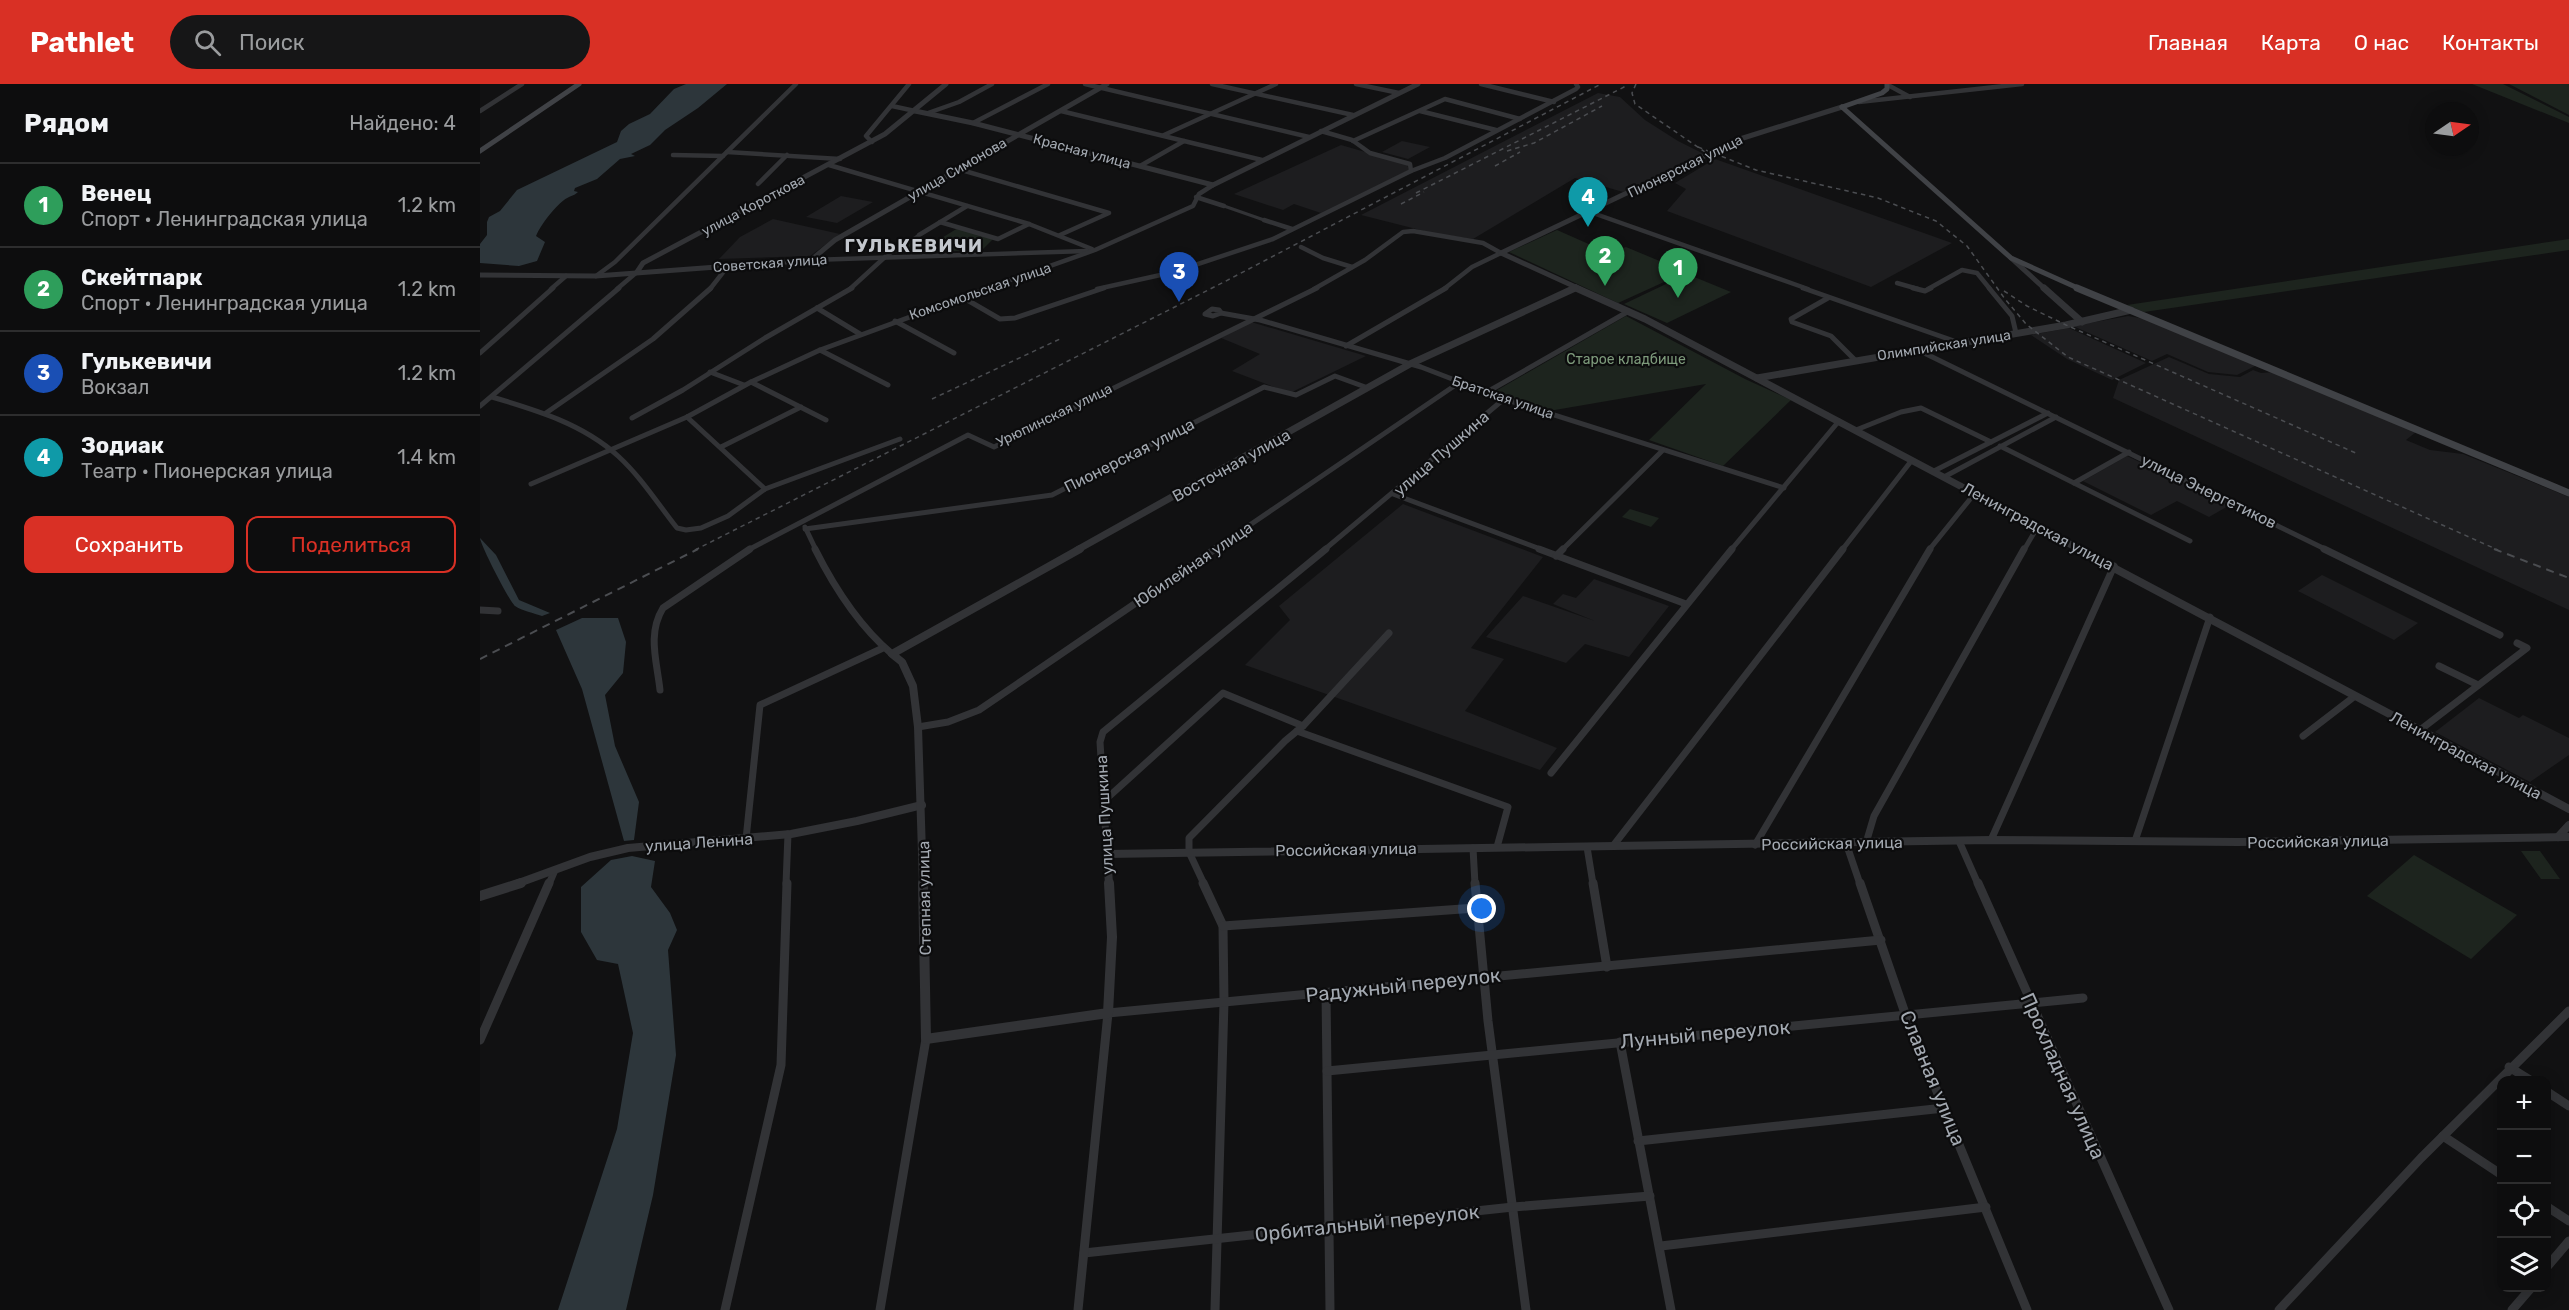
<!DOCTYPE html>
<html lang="ru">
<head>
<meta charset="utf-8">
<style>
  body { margin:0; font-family:Rubik,sans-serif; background:#161617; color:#f1f3f6 }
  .controls { position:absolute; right:18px; bottom:18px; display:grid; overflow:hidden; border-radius:12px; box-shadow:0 3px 15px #0003 }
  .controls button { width:54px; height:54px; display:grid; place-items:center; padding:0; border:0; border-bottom:2px solid #2d2d2e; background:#0d0d0e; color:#f1f3f6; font:30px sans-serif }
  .compass { position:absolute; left:1945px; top:18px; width:54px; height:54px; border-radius:50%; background:#0d0d0e; box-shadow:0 3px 15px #0003; rotate:77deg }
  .you { position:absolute; left:1002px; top:825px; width:21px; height:21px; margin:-15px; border:4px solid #fff; border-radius:50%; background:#1a73e8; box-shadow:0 0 0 9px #1a73e833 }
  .badge { display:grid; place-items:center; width:39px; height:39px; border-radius:50%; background:#d93025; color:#fff; font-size:20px; font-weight:700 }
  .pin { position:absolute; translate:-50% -50px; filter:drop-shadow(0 2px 3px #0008) }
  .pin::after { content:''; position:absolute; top:32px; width:21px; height:18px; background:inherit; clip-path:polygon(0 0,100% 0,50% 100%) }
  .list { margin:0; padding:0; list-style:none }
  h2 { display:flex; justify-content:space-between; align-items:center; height:78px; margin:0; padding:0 24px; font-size:26px }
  h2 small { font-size:20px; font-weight:400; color:#9a9c9e }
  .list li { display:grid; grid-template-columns:39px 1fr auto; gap:18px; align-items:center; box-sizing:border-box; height:84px; padding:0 24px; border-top:2px solid #2d2d2e }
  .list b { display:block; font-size:22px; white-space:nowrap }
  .list p { margin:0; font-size:20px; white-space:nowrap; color:#9a9c9e }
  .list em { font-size:20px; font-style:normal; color:#9a9c9e }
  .actions { display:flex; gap:12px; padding:18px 24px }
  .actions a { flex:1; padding:14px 0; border:2px solid #d93025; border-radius:12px; text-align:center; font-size:21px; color:#d93025 }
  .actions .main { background:#d93025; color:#fff }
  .icon { flex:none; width:33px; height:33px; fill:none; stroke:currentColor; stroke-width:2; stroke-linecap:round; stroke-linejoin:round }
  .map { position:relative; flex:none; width:2089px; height:1226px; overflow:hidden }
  header { display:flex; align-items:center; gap:36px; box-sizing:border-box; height:84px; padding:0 30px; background:#d93025; color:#fff }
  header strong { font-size:28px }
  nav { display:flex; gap:33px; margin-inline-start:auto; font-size:21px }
  .search { width:420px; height:54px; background:#161617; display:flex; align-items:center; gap:15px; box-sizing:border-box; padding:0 21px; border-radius:33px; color:#9a9c9e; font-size:22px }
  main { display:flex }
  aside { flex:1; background:#0d0d0e }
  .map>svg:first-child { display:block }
</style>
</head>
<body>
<header>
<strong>Pathlet</strong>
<div class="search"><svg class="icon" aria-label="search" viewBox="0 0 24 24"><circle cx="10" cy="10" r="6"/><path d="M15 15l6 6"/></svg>Поиск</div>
<nav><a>Главная</a><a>Карта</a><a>О нас</a><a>Контакты</a></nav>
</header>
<main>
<aside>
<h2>Рядом<small>Найдено: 4</small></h2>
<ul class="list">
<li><span class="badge" style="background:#2e9e5b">1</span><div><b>Венец</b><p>Спорт · Ленинградская улица</p></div><em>1.2 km</em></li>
<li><span class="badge" style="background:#2e9e5b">2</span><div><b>Скейтпарк</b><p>Спорт · Ленинградская улица</p></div><em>1.2 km</em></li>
<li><span class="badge" style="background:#1a4fb4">3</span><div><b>Гулькевичи</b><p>Вокзал</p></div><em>1.2 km</em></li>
<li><span class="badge" style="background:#0f9aa8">4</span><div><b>Зодиак</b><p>Театр · Пионерская улица</p></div><em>1.4 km</em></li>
</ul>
<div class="actions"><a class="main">Сохранить</a><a>Поделиться</a></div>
</aside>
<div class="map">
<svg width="2089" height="1226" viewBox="0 0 2089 1226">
  <rect width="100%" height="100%" fill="#111112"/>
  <!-- built -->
  <g fill="#1d1d1f">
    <path d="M1118 9 1140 13 1165 36 1198 57 1224 70 1143 108 1095 94 993 155 952 149 881 131Z"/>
    <path d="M922 57 950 63 928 75 902 68Z"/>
    <path d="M861 61 927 80 929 86 841 129 814 120 803 126 754 110Z"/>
    <path d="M1235 75 1472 159 1391 203 1187 127 1206 105 1195 99Z"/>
    <path d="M361 112 393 118 357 139 326 133Z"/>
    <path d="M293 135 360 150 330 172 239 175 260 153Z"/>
    <path d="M1648 232 1671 236 1777 281 1757 291 1728 288 1687 270 1672 277 1593 242Z"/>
    <path d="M771 238 886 272 810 309 752 287 780 270 741 254Z"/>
    <path d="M1589 244 1666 279 1632 296 1587 275 1551 251Z"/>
    <path d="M1689 273 1729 290 1760 293 1773 286 1781 289 1794 288 1936 348 1926 356 1950 366 1983 370 2089 413V526L1633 314 1639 296Z"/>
    <path d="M1647 372 1750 421 1729 433 1697 417 1671 431 1603 397Z"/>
    <path d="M923 420 1063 473 991 564 1024 575 985 627 1077 664 1060 686 765 581 810 536 799 522Z"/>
    <path d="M1842 491 1938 539 1914 556 1818 507Z"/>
    <path d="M1114 495 1189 522 1149 573 1105 560 1086 579 1006 553 1043 512 1115 537 1073 520 1083 510 1096 514Z"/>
    <path d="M1999 614 2039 634 2043 631 2089 654V671L2050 698 1955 648Z"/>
  </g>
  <!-- green -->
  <g fill="#1d241e">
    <path d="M1992 0H2023L2089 33V39Z"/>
    <path d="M2029 0H2089V31Z"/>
    <path d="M478 144 513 155 502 166 415 169 436 155H460Z"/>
    <path d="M1077 146 1129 169 1146 163 1206 188 1138 219 1029 168Z"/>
    <path d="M2089 155V166L1664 228 1647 221Z"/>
    <path d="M1207 190 1251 208 1187 239 1144 220Z"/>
    <path d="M1146 232 1265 295 1311 316 1243 382 1169 356 1226 300 1069 327 1021 313 1014 308Z"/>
    <path d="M1150 425 1179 434 1171 443 1142 433Z"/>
    <path d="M2041 767H2060L2080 795H2061Z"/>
    <path d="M1934 771 2037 831 1991 875 1887 812Z"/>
  </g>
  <!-- water -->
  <g fill="#2d363b">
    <path d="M206 0H247L218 24 185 46 170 61 151 70 155 72 140 75 117 95 95 104 94 107 98 108C94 112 89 112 84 116 74 124 61 140 56 152L65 158 57 177 39 182 0 179V160L7 151V138L9 133 20 127 37 106 137 58 141 47 149 40 170 30 194 5Z"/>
    <path d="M0 454 16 471 39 516 70 529 62 532C54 529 42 527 35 522 29 517 0 460 0 454Z"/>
    <path d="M102 534H138L146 558 143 589 125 611 135 662 159 718 154 756 144 757 102 605 76 546Z"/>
    <path d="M152 772 175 777 171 803 190 829 197 846 188 866 196 971 173 1111 146 1226H78L137 1045 153 949 138 880 117 876 101 848V803L131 776Z"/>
  </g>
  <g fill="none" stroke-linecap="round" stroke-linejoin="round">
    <!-- pedestrian -->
    <g stroke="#323336" stroke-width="3">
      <path d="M744 122 784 136"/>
      <path d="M405 173 439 151"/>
    </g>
    <!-- minor-far3 -->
    <g stroke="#323336" stroke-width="4.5">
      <path d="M605 0 829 53"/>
      <path d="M732 0 873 31"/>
      <path d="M876 0 919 9"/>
      <path d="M1001 0 1074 18"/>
      <path d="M1408 1 1430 13"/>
      <path d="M1379 18 1542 0"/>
      <path d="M412 22 435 27"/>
      <path d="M0 27 42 0"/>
      <path d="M581 27 782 76"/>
      <path d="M940 27 1016 46"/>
      <path d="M448 29 479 18 512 0"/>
      <path d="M493 39 568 0"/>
      <path d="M684 51 796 0"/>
      <path d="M873 57 965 15 1040 35"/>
      <path d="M392 58 386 52 429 0"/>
      <path d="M247 68 360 75"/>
      <path d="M193 71 243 72"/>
      <path d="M349 81 549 140 612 165"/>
      <path d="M660 82 704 57"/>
      <path d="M478 85 629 129 580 151"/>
      <path d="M931 87 965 74 1096 5 1098 3 1096 0"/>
      <path d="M278 100 307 71"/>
      <path d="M716 113 744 122"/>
      <path d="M1110 128 1328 205"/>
      <path d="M784 136 812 145"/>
      <path d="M460 138 518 155 549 140"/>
      <path d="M439 151 487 122"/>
      <path d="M821 163 843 174 872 183"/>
      <path d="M331 176 607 167"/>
      <path d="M116 192 135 178 316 0"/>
      <path d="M1417 199 1438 205"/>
      <path d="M71 205 86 192"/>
      <path d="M137 205 157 188"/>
      <path d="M230 205 248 182"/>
      <path d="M370 205 405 173"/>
      <path d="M505 205 615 166 713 122 719 110 733 101"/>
      <path d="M617 205 694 188 793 155 931 87 930 80 890 69 872 56 841 47"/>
      <path d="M834 205 885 176 923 148 933 147 1003 159 1021 169 992 183 964 205"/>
      <path d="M1448 205 1482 186 1497 189 1510 205"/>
    </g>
    <!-- minor-far2 -->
    <g stroke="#323336" stroke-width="5">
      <path d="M1323 204 1477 258"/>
      <path d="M1433 204 1445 207 1451 204"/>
      <path d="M1509 204 1532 232 1536 249"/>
      <path d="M482 213 520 235 535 234 624 204"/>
      <path d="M1348 214 1311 235 1312 238 1351 252 1375 276"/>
      <path d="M337 224 380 250"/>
      <path d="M732 225 739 226 741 229 733 232 725 230Z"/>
      <path d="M741 229 780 236 941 283 1024 315 1304 404"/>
      <path d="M415 237 474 269"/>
      <path d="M866 262 966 204"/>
      <path d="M340 266 408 301"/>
      <path d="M1438 266 1847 466"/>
      <path d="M0 269 73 204"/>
      <path d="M230 288 264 301"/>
      <path d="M271 298 346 336"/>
      <path d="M1007 308 1149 227"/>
      <path d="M12 313C56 326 103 340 138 372 161 393 178 420 197 444L206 446 221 444 248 432 285 405 420 355"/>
      <path d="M0 322 139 204"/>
      <path d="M66 329 173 255 231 204"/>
      <path d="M207 333 285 405"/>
      <path d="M152 334 203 306 285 254 372 204"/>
      <path d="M1376 346 1421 328 1441 324 1511 358"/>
      <path d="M1520 362 1710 457"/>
      <path d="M241 363 321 323"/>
      <path d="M1454 387 1568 329"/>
      <path d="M1464 393 1576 333"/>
      <path d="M1594 399 1649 368"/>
      <path d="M51 400 207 333 271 298 340 266 509 204"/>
      <path d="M913 410 1063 466"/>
      <path d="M325 443 336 466"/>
      <path d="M325 445 572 411 784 303 816 311 855 292 888 304"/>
      <path d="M268 466 488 351 514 363 837 204"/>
      <path d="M733 466 980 298"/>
      <path d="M844 466 1024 315"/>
      <path d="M1082 466 1183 366"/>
      <path d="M1251 466 1359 337"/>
      <path d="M1362 466 1432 376"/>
      <path d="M1449 466 1495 409"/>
      <path d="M1544 466 1558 442"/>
    </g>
    <!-- minor-far1 -->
    <g stroke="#323336" stroke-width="7">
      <path d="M335 465C354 503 379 542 412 570"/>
      <path d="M1059 465 1206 520"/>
      <path d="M1844 465 2020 551"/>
      <path d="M1076 472 1083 465"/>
      <path d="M0 526 18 527"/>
      <path d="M1959 582 1998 601"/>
      <path d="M180 606C177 578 167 550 183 524L270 465"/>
      <path d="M438 643 468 638 499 626 735 465"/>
      <path d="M1940 646 2047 564 2037 559"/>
      <path d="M817 647 1028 723 1017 763"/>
      <path d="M1823 652 1875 612"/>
      <path d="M1071 689 1252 465"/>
      <path d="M624 717 743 609 823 642"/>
      <path d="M266 755 280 621 403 564"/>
      <path d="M1511 756 1634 482"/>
      <path d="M1479 757 1498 800"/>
      <path d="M1655 757 1730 533"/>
      <path d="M1366 759 1380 800"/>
      <path d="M1386 759 1394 732 1544 465"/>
      <path d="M1275 761 1450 465"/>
      <path d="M1133 762 1363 465"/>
      <path d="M1107 763 1113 800"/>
      <path d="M993 764 995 800"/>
      <path d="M627 770 620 658 623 648 846 465"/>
      <path d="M69 800 75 786"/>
      <path d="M306 800 308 750"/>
      <path d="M724 800 709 768V754L805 657 823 642 909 549"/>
    </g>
    <!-- minor -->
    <g stroke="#323336" stroke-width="9">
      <path d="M723 799 743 842 744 918 735 1226"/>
      <path d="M995 799 1008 937 1046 1226"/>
      <path d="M1113 799 1127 883"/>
      <path d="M1380 799 1426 932 1547 1226"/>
      <path d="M1498 799 1689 1226"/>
      <path d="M743 842 996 824"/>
      <path d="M846 909 850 1226"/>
      <path d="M0 956 69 799"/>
      <path d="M1140 958 1191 1226"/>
      <path d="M2029 983 2050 996"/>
      <path d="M847 987 1603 914"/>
      <path d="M2066 1007 2089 1022"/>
      <path d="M1963 1052 2022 1091"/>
      <path d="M1158 1057 1464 1024"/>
      <path d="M2066 1122 2089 1137"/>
      <path d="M1181 1162 1506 1123"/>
      <path d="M604 1169 1033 1123 1170 1112"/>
      <path d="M2066 1184 2089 1157"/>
      <path d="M245 1226 301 981 307 799"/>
      <path d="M400 1226 446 955"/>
      <path d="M598 1226 628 929 1401 856"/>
      <path d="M1799 1226 1941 1074 2089 927"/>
      <path d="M2032 1226 2051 1204"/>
    </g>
    <!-- tertiary-far3 -->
    <g stroke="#323336" stroke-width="5">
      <path d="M435 27 493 39 733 101 938 0"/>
      <path d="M1021 169 1100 205"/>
      <path d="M1021 169 1260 55 1362 23"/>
      <path d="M1531 174 1565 205"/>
      <path d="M157 188 163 179 405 50 466 0"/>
      <path d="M0 191 116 192 331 176 355 156 627 0"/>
      <path d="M1092 205 1096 203"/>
    </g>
    <!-- tertiary-far2 -->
    <g stroke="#323336" stroke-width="7">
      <path d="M1096 204 1165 235 1601 466"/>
      <path d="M1564 204 1602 238"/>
      <path d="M1277 294 1586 241 1651 226"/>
      <path d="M597 466 930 280 1095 204"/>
    </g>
    <!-- tertiary-far1 -->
    <g stroke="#323336" stroke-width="8">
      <path d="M1598 465 2089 725"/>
      <path d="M2078 753 2089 741"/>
      <path d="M36 800 110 773 148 764 311 750 377 737 442 721"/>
      <path d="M443 800 438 643 433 602 422 578 412 570 600 465"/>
      <path d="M629 800 627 770 1511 756 1758 758 2089 753"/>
    </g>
    <!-- tertiary -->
    <g stroke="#323336" stroke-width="10">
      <path d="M443 799 446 955 628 929 632 853 629 799"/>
      <path d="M0 812 41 799"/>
    </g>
    <!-- secondary-far1 -->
    <g stroke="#404246" stroke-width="5">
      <path d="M1362 23 1531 174 1600 205"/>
      <path d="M1362 23 1402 9 1407 5V0"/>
      <path d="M0 67 99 0"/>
    </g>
    <!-- secondary -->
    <path stroke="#404246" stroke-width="7" d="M1597 204 2089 409"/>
    <!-- rail-far1 -->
    <g stroke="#4b4d51" stroke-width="1.5" stroke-dasharray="4.5 4" stroke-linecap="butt">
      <path d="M1156 0 1152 9 1155 20 1225 68"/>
      <path d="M1218 63 1276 86 1398 114 1456 137 1487 162 1525 215 1546 240 1588 273 2018 466"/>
      <path d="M1027 67 1054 59 1122 22"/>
      <path d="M1015 82 1040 68"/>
      <path d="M936 109 1148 1"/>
      <path d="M921 120 944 108"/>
      <path d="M1524 207 1547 222 1586 241 1878 370"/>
      <path d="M452 315 582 254"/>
      <path d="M215 466 744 198 1121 0"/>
    </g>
    <!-- rail -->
    <g stroke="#4b4d51" stroke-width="2" stroke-dasharray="8 6" stroke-linecap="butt">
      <path d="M2014 465 2089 494"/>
      <path d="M0 575 218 465"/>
    </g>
  </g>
  <g text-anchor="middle" stroke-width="4.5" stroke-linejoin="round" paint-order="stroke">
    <!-- far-street labels -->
    <g font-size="14" fill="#a3a9b1" stroke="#0c0c0d">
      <text transform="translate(602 67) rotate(15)" y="5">Красная улица</text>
      <text transform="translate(1205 82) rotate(-26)" y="5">Пионерская улица</text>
      <text transform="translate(477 85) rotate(-30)" y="5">улица Симонова</text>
      <text transform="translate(273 121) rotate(-28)" y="5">улица Короткова</text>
      <text transform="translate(290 179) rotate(-4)" y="5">Советская улица</text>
      <text transform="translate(500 207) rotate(-19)" y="5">Комсомольская улица</text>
      <text transform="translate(1464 261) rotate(-9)" y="5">Олимпийская улица</text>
      <text transform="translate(1023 313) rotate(19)" y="5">Братская улица</text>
      <text transform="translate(574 331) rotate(-26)" y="5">Урюпинская улица</text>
    </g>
    <!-- far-park labels -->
    <g font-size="14" fill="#7e9b7c" stroke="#0c0c0d">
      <text x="1146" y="280">Старое кладбище</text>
    </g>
    <!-- street labels -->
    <g font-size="16" fill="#a3a9b1" stroke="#0c0c0d">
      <text transform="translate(961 369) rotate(-41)" y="6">улица Пушкина</text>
      <text transform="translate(649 371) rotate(-27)" y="6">Пионерская улица</text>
      <text transform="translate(751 381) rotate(-29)" y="6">Восточная улица</text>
      <text transform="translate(1729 407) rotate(26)" y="6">улица Энергетиков</text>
      <text transform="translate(1558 442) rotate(28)" y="6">Ленинградская улица</text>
      <text transform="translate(713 480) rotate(-34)" y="6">Юбилейная улица</text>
      <text transform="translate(1986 671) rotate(28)" y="6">Ленинградская улица</text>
      <text transform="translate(624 731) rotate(-93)" y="6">улица Пушкина</text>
      <text transform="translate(1838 757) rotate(-1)" y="6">Российская улица</text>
      <text transform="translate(219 758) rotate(-4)" y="6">улица Ленина</text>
      <text transform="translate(1352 759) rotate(-1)" y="6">Российская улица</text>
      <text transform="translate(866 765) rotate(-1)" y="6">Российская улица</text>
      <text transform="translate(444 814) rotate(-91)" y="6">Степная улица</text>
    </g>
    <!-- far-district labels -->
    <g font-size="18" font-weight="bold" letter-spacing="1.5" fill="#c4c8ce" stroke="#0c0c0d">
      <text x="434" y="168">ГУЛЬКЕВИЧИ</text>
    </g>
    <!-- near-street labels -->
    <g font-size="20" fill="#a3a9b1" stroke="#0c0c0d">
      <text transform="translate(923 901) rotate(-6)" y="7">Радужный переулок</text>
      <text transform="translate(1225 950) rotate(-5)" y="7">Лунный переулок</text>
      <text transform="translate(1583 992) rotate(66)" y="7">Прохладная улица</text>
      <text transform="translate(1453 994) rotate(68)" y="7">Славная улица</text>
      <text transform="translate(887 1139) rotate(-6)" y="7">Орбитальный переулок</text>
    </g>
  </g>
</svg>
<div class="controls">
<button>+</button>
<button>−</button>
<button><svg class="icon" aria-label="locate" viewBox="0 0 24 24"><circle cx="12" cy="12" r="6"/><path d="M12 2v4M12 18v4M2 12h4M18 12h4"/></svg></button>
<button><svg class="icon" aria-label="layers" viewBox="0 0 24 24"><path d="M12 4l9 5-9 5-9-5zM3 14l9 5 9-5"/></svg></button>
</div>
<svg class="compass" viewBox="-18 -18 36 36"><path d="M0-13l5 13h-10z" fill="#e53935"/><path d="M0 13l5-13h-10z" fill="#9a9c9e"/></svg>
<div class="you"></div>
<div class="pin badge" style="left:1198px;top:214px;background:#2e9e5b">1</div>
<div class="pin badge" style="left:1125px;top:202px;background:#2e9e5b">2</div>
<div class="pin badge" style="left:699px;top:218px;background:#1a4fb4">3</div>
<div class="pin badge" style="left:1108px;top:143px;background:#0f9aa8">4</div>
</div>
</main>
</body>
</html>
